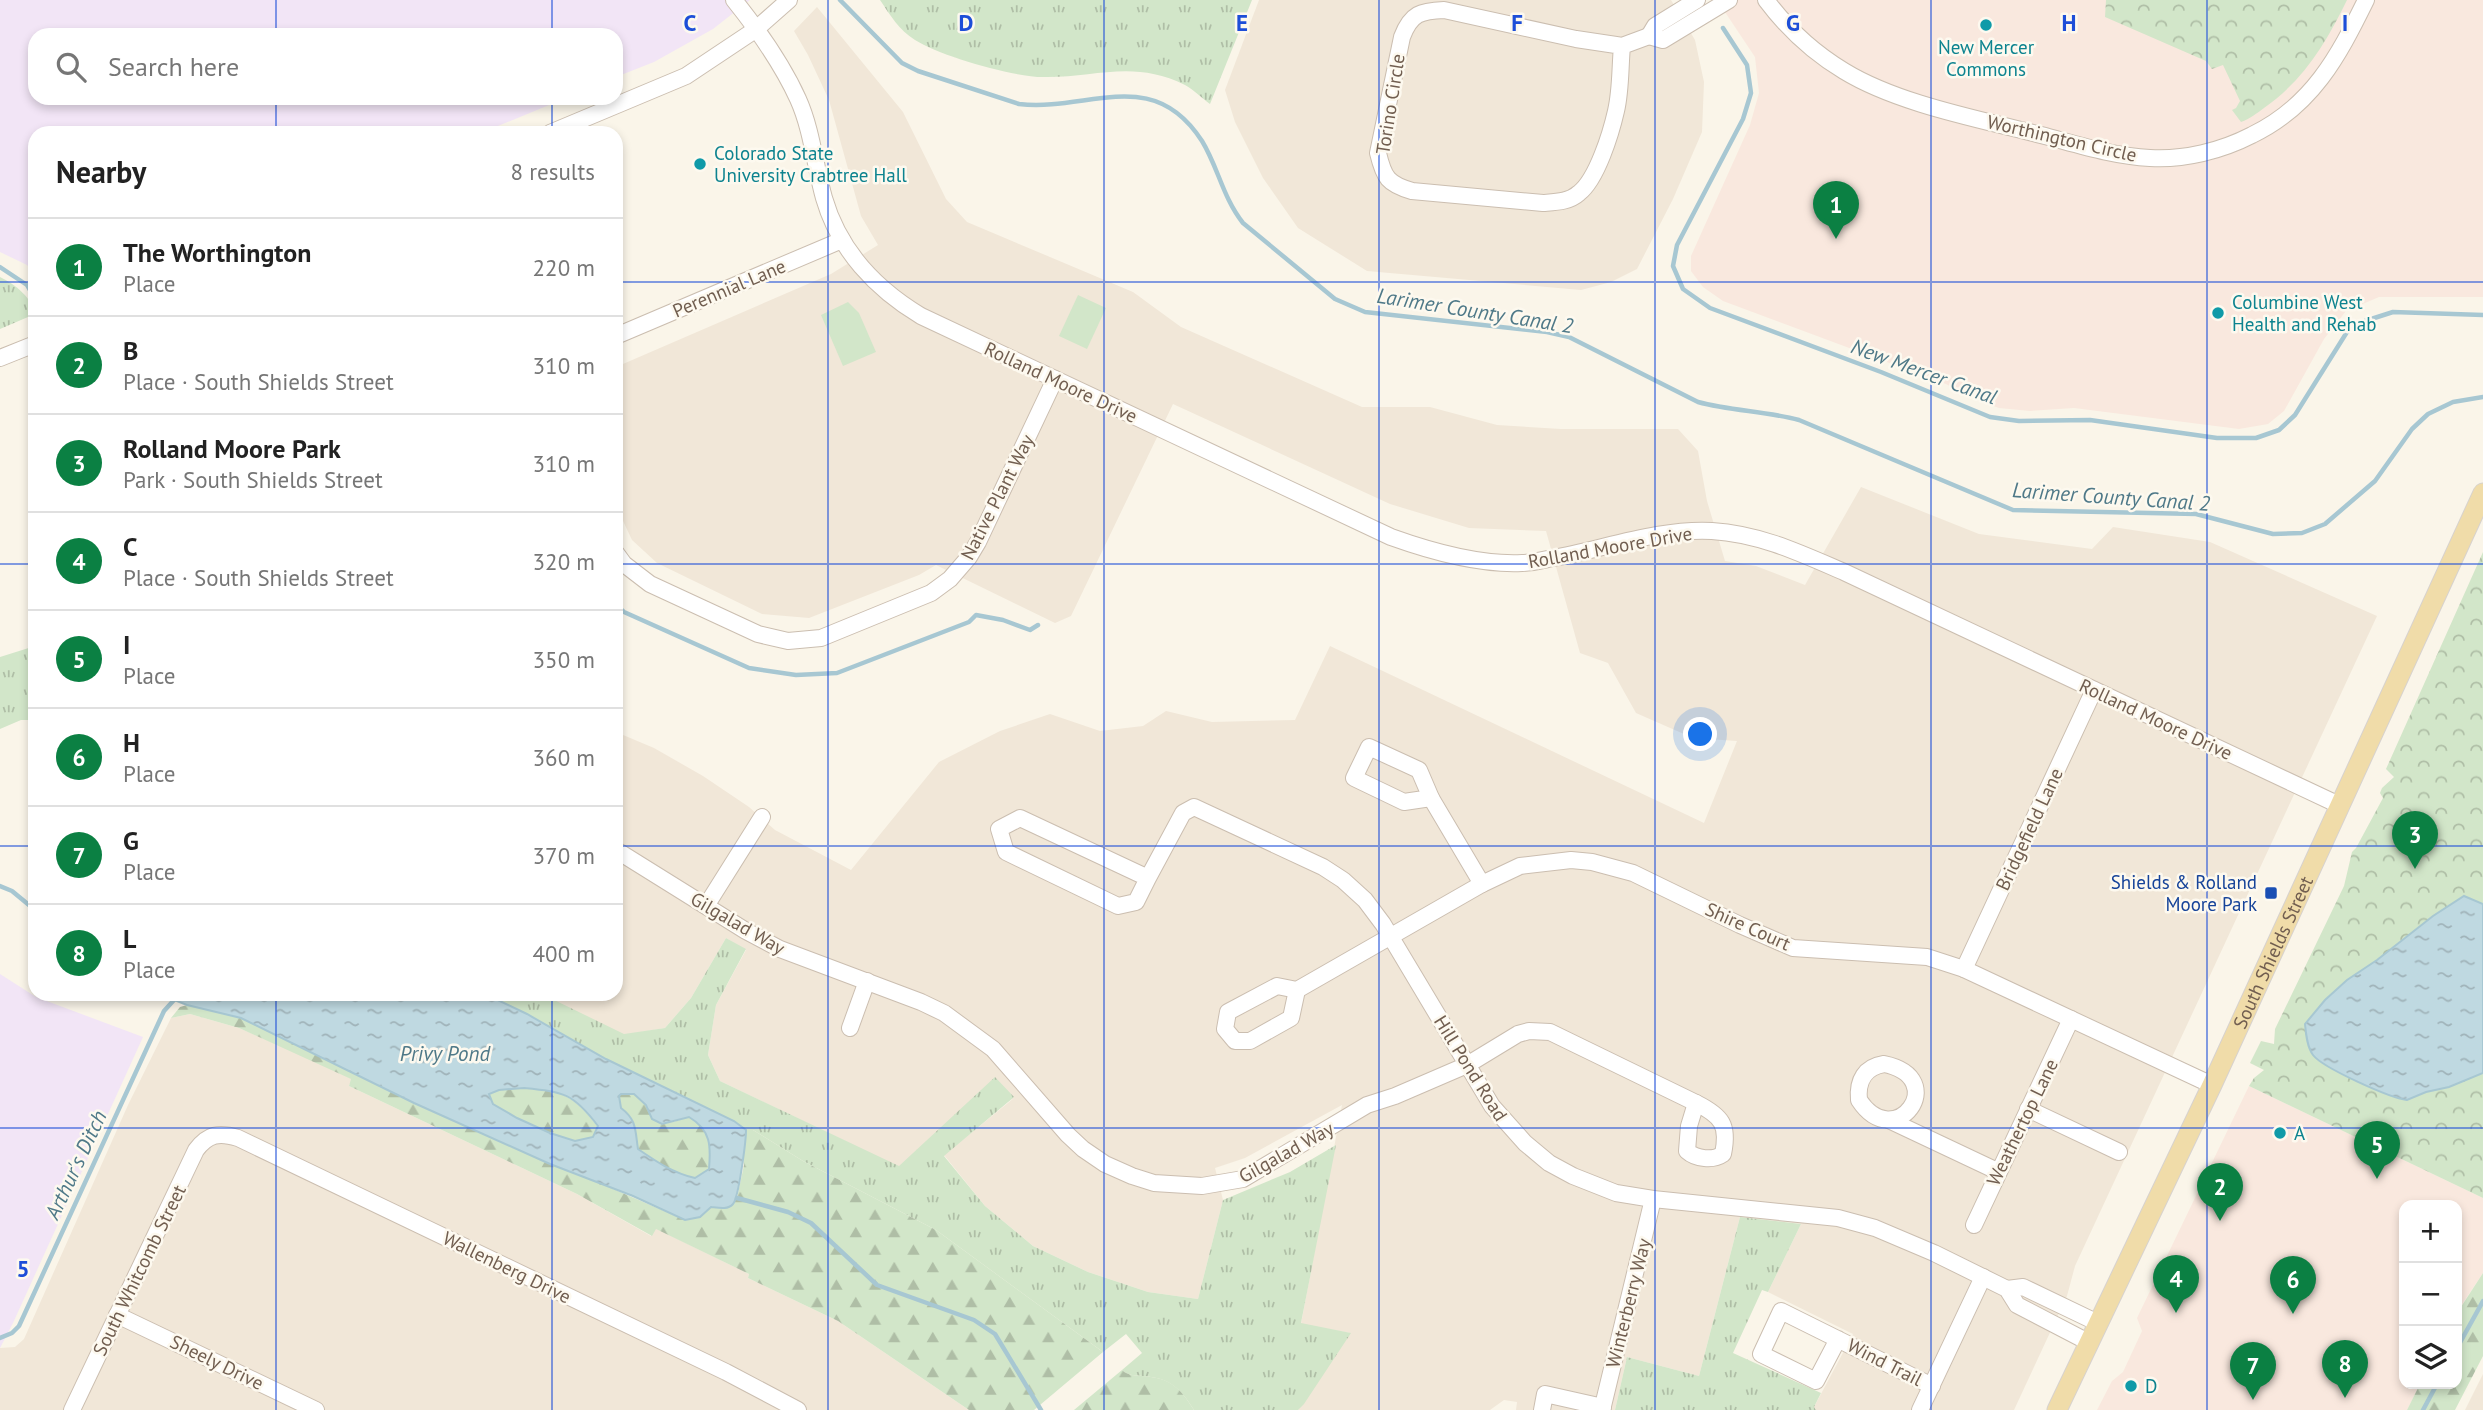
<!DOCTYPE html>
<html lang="en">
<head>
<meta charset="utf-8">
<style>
  body { margin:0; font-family:"PT Sans",sans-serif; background:#f2f2f2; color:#222 }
  .controls { position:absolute; right:21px; bottom:21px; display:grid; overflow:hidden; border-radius:14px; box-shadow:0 4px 10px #0003 }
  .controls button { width:63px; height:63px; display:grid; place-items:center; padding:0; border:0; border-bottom:2px solid #e0e0e0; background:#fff; color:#222; font:35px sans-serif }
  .you { position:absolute; left:1701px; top:735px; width:24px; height:24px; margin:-18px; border:5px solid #fff; border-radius:50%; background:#1a73e8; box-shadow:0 0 0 10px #1a73e833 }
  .badge { display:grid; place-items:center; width:46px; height:46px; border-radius:50%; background:#0b8043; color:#fff; font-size:23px; font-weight:700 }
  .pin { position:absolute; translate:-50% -58px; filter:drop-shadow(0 2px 4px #0008) }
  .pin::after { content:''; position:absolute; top:37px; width:24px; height:21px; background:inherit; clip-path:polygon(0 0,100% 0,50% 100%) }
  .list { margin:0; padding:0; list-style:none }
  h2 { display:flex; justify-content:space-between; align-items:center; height:91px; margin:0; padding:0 28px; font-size:30px }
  h2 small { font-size:23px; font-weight:400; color:#767676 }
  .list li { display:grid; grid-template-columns:46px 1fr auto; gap:21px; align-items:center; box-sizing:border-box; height:98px; padding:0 28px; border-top:2px solid #e0e0e0 }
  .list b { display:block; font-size:26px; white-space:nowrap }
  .list p { margin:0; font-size:23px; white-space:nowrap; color:#767676 }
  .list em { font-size:23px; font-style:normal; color:#767676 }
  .icon { flex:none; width:38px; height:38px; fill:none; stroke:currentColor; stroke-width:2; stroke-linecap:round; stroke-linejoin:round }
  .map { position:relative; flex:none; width:2483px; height:1410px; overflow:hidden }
  .search { position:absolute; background:#fff; box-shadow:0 4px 10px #0003; left:28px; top:28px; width:595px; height:77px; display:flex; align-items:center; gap:18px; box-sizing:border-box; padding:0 24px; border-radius:21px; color:#767676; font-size:26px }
  .panel { position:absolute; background:#fff; box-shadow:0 4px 10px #0003; left:28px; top:126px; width:595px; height:875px; border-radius:21px }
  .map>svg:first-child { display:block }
</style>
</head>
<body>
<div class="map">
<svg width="2483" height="1410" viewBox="0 0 2483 1410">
  <defs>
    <pattern id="grass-tufts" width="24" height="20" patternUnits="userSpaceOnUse" patternTransform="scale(1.75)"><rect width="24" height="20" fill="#d2e6c9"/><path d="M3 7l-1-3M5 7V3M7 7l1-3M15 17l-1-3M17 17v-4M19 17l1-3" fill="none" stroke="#afbea6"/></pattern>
    <pattern id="forest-firs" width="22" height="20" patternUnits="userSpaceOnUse" patternTransform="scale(1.75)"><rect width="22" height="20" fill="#d2e6c9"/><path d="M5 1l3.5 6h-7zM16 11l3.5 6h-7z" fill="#afbea6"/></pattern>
    <pattern id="park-crowns" width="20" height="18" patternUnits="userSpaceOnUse" patternTransform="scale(1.75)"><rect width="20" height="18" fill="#d2e6c9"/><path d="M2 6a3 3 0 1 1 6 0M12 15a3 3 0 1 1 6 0" fill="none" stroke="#afbea6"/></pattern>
    <pattern id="water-ripples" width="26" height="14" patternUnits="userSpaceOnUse" patternTransform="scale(1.75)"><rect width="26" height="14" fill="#bfd9e1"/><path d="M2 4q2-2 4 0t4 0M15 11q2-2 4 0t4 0" fill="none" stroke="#a0b3b9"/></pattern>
  </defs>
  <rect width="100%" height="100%" fill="#faf5e9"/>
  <!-- residential -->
  <g fill="#f1e7d8">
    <path d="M1259 0H1671L1695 40 1704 82 1702 132 1673 199 1637 269 1611 282 1581 290 1367 271 1298 228 1263 178 1235 122 1225 90Z"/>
    <path d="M817 7 903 112 946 199 967 222 1133 292 1181 327 1362 407H1430L1497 425 1561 429H1678L1698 451 1707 501 1725 561 1756 566 1805 585 1861 487 1979 534 2092 549 2113 527 2210 542 2377 616 2075 1266 2067 1296 2014 1410H1816L1814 1407 1853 1334 1768 1292 1801 1224 1740 1217 1699 1376 1627 1357 1615 1410H1516L1517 1402 1504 1400 1490 1410H1298L1350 1333 1301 1324 1342 1105 1245 1158 1215 1168 1223 1200 1198 1299 1148 1292 1088 1272 1033 1246 985 1206 944 1155 1014 1098 899 1167 720 1081 708 1055 716 1005 746 950 726 938 691 998 665 1028 624 1035 544 996 543 998 535 994H616V732L654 748 703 776 749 807 775 830 851 870 939 762 1000 731 1050 714 1100 731 1143 726 1166 711 1212 722 1295 720 1330 646 1704 823 1737 741 1693 738 1636 713 1608 663 1580 653 1546 531 1469 528 1390 504 1173 404 1071 616 1055 623 936 565 919 575 809 618 762 614 657 563 632 540 616 506V367L831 274 878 245 861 216 829 100 808 55 794 31Z"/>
    <path d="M190 1014 239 1028 303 1056 352 1079 349 1086 577 1194 651 1236 655 1228 749 1274 748 1278 838 1321 969 1410H0V1348L15 1347 24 1339 128 1105 171 1018Z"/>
    <path d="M2483 1374V1410H2465Z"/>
  </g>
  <!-- commercial -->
  <g fill="#f9e8de">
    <path d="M1717 0H2483V297H2379L2346 311 2324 339 2284 411 2268 424 2239 429 2074 408 2030 411 1999 408 1974 399 1946 384 1723 301 1703 287 1691 271V256L1750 125 1759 93 1755 57Z"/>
    <path d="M2249 1086 2483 1198V1273L2457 1312V1205H2404V1384H2420L2407 1410H2097L2112 1381 2123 1372 2142 1331 2137 1318Z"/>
  </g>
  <!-- education -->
  <g fill="#f2e5f6">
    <path d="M0 0H750L713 29 654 62 616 77V35H35V98H566L481 133H35V274L27 265 0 252Z"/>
    <path d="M0 974 36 997 143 1037 13 1323 0 1348Z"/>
  </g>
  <!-- grass -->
  <g fill="url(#grass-tufts)">
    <path d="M880 0H1252L1210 104C1202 98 1194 90 1185 85 1133 59 1095 78 1043 77 1013 77 940 56 915 40 899 30 890 15 880 0Z"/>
    <path d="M0 277C15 284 32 298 35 314L0 329Z"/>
    <path d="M35 646V720H21L0 729V657Z"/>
    <path d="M726 938 746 949 716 1005 708 1055 720 1081 899 1166 995 1077 1014 1097 944 1156 985 1206 1033 1246 1088 1272 1148 1292 1198 1299 1223 1200 1290 1172 1336 1145 1301 1323 1351 1333 1304 1404 1298 1410H1194C1180 1388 1170 1378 1143 1376 1135 1375 1128 1376 1122 1370L1142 1353 1126 1334 1103 1352 936 1230 803 1161 753 1130H746L734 1121 606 1059 527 1014 485 994H535L542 997 544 995 624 1034 665 1028 691 998Z"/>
    <path d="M1740 1217 1801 1224 1768 1292 1762 1290 1733 1353 1821 1393 1814 1407 1816 1410H1615L1627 1357 1699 1376Z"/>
  </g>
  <!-- forest -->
  <g fill="url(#forest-firs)">
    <path d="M187 1005 241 1018 414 1103 685 1220 700 1217 711 1207 725 1208 737 1198 744 1165 742 1150 746 1138V1130H753L803 1161 936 1230 1103 1352 1034 1410H969L838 1321 748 1278 749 1274 656 1229 652 1236 577 1194 349 1086 351 1079 239 1028 190 1014 171 1018 180 1007Z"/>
    <path d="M524 1088C564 1092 572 1094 598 1127L593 1137 575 1141 550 1133 517 1118 493 1104 489 1094 499 1090Z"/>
    <path d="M621 1094H634L646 1105 652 1119 673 1122 689 1117C711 1130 711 1145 709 1169L695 1178C673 1173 656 1162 638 1149 635 1132 636 1118 621 1108L619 1096Z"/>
    <path d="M2483 1273V1356L2455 1410H2407L2420 1384H2457V1313Z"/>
    <path d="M1122 1370C1128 1376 1135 1375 1143 1376 1171 1378 1180 1388 1194 1410H1074Z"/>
  </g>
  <!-- park -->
  <g fill="url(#park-crowns)">
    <path d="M2106 0H2347C2326 43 2304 80 2264 108 2257 113 2250 119 2241 122L2232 110 2236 108 2240 101 2223 65 2212 69 2206 61 2105 17Z"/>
    <path d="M2483 552V1198L2249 1086 2254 1078 2264 1070 2250 1063 2261 1041 2274 1044 2275 1029 2344 886 2352 852 2356 848 2383 798 2380 793 2382 788 2394 777 2386 769Z"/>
  </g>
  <!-- pitch -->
  <g fill="#d2e6c9">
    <path d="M1078 295 1106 308 1087 349 1059 336Z"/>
    <path d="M848 302 859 313 876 352 843 366 821 315Z"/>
  </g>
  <!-- water -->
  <g fill="url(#water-ripples)" stroke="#a7c7d2" stroke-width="2" fill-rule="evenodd">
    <path d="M2464 896 2483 904V1073L2449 1087 2426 1092 2407 1100C2390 1098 2323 1068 2313 1055 2307 1047 2306 1034 2305 1024L2325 1000 2347 980 2377 960 2433 916Z"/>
    <path d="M169 994H485L527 1014 606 1059 734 1121 746 1130C746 1140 739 1197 733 1204 728 1210 719 1208 711 1207L700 1217 685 1220 633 1196 550 1164 414 1103 241 1018 187 1005 174 1000ZM524 1088C564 1092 573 1093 598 1126L593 1137 575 1141 550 1133 517 1118 493 1104 489 1094 499 1090ZM621 1094H634L646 1105 652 1119 662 1124 689 1117C711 1130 711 1146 709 1169L695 1178C673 1173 657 1162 638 1149 635 1130 637 1120 621 1108L619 1096Z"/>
  </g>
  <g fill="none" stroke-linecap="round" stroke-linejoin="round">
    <!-- stream -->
    <g stroke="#a7c7d2" stroke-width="4.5">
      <path d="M840 0 902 63 918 71 1019 104C1089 112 1152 64 1202 141 1218 167 1223 198 1243 223L1335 299 1365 312 1547 332 1569 337 1698 402C1731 411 1766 411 1799 420L2013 510 2196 514 2273 534 2302 533 2325 524 2375 481 2412 429 2428 414 2453 402 2483 397"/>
      <path d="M1723 28 1747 65 1751 93 1743 119 1677 245 1673 266 1683 289 1710 308 1881 372 1990 417 2019 421 2090 420 2217 438H2256L2279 430 2295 415 2347 332 2365 321 2393 312 2483 315"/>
      <path d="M0 267 27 285 35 299"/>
      <path d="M616 605 624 612 749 668 796 675 837 673 969 622 976 615 1003 620 1030 630 1038 625"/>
      <path d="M0 886 12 891 35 910"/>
      <path d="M737 1198 788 1212 811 1223 877 1285 974 1320 995 1334 1041 1410"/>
      <path d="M0 1338 12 1333 19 1326 164 1011 174 1000"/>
      <path d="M2457 1348 2483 1301"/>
      <path d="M2423 1410 2437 1384"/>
    </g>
    <defs>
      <g id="minor">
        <path d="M734 0C758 30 782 64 798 99 812 130 815 166 824 198 839 250 876 289 921 316L1391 537C1430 551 1480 565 1522 563 1532 563 1543 560 1553 558 1603 549 1661 528 1712 531 1760 534 1800 553 1844 572L2339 805"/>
        <path d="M1697 0 1655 26 1649 36 1663 40 1729 0"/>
        <path d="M1766 0C1787 28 1814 53 1844 71 1898 104 1979 119 2041 135 2076 144 2112 156 2150 158 2184 160 2221 151 2252 135 2312 106 2338 57 2366 0"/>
        <path d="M1622 46C1620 67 1621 90 1616 111 1611 133 1597 179 1579 193 1569 202 1556 202 1543 203L1412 191C1388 184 1384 178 1378 153L1402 37C1411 13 1421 11 1444 10L1576 39 1616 45 1622 46 1649 36"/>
        <path d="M550 133 686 76 755 30 789 0"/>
        <path d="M616 336 842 240"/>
        <path d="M0 358 35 344"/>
        <path d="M616 553 624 564 650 584 758 634 788 641 821 638 931 593 950 579 969 557 978 542 1055 379"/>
        <path d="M1369 747 1419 770 1431 798 1404 802 1354 778Z"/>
        <path d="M1431 798 1482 884"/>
        <path d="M616 850 746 931 780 949 921 1002 944 1013 993 1049 1068 1135 1083 1149 1105 1164 1132 1176 1154 1183 1202 1186 1243 1179 1367 1105 1395 1096 1467 1065 1518 1034 1529 1031 1550 1032 1696 1103"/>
        <path d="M1148 878 1136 902 1118 906 1006 852 999 829 1020 818 1148 878 1183 813 1194 807 1323 867 1343 880 1365 900 1383 924 1492 1106 1525 1143 1549 1163 1573 1176 1616 1193 1653 1199 1838 1218 1875 1228 1934 1253 2007 1289 2017 1305 2090 1343"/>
        <path d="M706 906 762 817"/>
        <path d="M1964 969 2094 690"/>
        <path d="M1297 990 1291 1018 1250 1041H1235L1225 1029 1228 1012 1277 986 1297 990 1482 884 1520 866 1571 860 1592 862 1633 873 1740 925 1793 948 1927 957 1964 969 2212 1085"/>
        <path d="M850 1028 867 981"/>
        <path d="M1884 1064C1952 1078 1895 1155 1859 1100 1857 1080 1865 1067 1884 1064Z"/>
        <path d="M1696 1103C1722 1116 1729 1125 1723 1154 1713 1161 1696 1159 1687 1151L1689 1126Z"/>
        <path d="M2028 1109 2119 1152"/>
        <path d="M1889 1120 1997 1171"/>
        <path d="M1974 1225 2071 1019"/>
        <path d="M2007 1289 2023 1287 2098 1323"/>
        <path d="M117 1315 316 1410"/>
        <path d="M1838 1339 1816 1381 1761 1354 1781 1311 1932 1386"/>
        <path d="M72 1410 196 1150C208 1134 219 1132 238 1138L726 1372 798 1410"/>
        <path d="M1542 1410 1545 1394 1603 1407"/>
        <path d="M1602 1410 1653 1199"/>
        <path d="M1920 1410 1983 1277"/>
      </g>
      <g id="major">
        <path id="s1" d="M2057 1410 2212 1085 2483 493"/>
      </g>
    </defs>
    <!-- minor casing -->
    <use href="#minor" stroke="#cbbeb0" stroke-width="18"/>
    <!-- major casing -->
    <use href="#major" stroke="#d7d2ce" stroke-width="21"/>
    <!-- minor -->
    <use href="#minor" stroke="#fff" stroke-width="16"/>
    <!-- major -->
    <use href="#major" stroke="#f0dca9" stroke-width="19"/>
  </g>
  <!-- grid -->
  <path fill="none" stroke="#1d4ed8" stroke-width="2" stroke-opacity="0.55" d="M276 0V35M552 0V35M828 0V1410M1104 0V1410M1379 0V1410M1655 0V1410M1931 0V1410M2207 0V1410M276 98V133M552 98V133M0 282H35M616 282H2483M0 564H35M616 564H2483M0 846H35M616 846H2483M276 994V1410M552 994V1410M0 1128H2483"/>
  <!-- markers -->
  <g fill="#0f9aa8" stroke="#fdf9ef" stroke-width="2.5">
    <circle cx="1986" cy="25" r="7"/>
    <circle cx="700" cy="164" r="7"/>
    <circle cx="2218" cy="313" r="7"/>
    <circle cx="2280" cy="1133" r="7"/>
    <circle cx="2131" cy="1386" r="7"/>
  </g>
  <rect fill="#1a4fb4" stroke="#fdf9ef" stroke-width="2.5" x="2264" y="886" width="14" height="14" rx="3.5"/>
  <g text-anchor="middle" stroke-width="5" stroke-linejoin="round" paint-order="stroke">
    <!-- culture labels -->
    <g font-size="19" fill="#0d838f" stroke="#fdf9ef" text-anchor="start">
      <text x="1986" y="54" text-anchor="middle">New Mercer<tspan x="1986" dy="22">Commons</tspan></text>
      <text x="714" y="160">Colorado State<tspan x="714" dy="22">University Crabtree Hall</tspan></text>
      <text x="2232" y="309">Columbine West<tspan x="2232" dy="22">Health and Rehab</tspan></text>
      <text x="2294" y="1140">A</text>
      <text x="2145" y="1393">D</text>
    </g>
    <!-- street labels -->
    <g font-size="19" fill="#715e50" stroke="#fdf9ef">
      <text transform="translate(1390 104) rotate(-81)" y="7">Torino Circle</text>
      <text transform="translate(2062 138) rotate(13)" y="7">Worthington Circle</text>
      <text transform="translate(729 288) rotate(-23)" y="7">Perennial Lane</text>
      <text transform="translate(1061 382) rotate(25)" y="7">Rolland Moore Drive</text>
      <text transform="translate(997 497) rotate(-63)" y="7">Native Plant Way</text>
      <text transform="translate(1610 547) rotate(-10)" y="7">Rolland Moore Drive</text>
      <text transform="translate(2156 719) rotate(25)" y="7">Rolland Moore Drive</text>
      <text transform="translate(2029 829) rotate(-65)" y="7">Bridgefield Lane</text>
      <text transform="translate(738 923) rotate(30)" y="7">Gilgalad Way</text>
      <text transform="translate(1748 926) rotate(24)" y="7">Shire Court</text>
      <text dy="7" stroke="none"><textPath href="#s1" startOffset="506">South Shields Street</textPath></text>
      <text transform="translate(1471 1068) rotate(58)" y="7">Hill Pond Road</text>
      <text transform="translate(2022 1122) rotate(-64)" y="7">Weathertop Lane</text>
      <text transform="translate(1286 1152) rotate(-29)" y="7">Gilgalad Way</text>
      <text transform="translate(507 1267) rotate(26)" y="7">Wallenberg Drive</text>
      <text transform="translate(139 1270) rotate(-64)" y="7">South Whitcomb Street</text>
      <text transform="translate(1628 1303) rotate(-76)" y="7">Winterberry Way</text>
      <text transform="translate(217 1362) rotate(26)" y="7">Sheely Drive</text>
      <text transform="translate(1885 1362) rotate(27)" y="7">Wind Trail</text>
    </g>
    <!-- transit labels -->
    <g font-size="19" fill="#164399" stroke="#fdf9ef" text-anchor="end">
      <text x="2257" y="889">Shields &amp; Rolland<tspan x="2257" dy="22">Moore Park</tspan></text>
    </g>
    <!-- water labels -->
    <g font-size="21" font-style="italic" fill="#4f7988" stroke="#fdf9ef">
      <text transform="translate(1475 311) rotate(9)" y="7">Larimer County Canal 2</text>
      <text transform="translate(1924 372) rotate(20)" y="7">New Mercer Canal</text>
      <text transform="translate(2111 497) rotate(4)" y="7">Larimer County Canal 2</text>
      <text x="445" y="1061">Privy Pond</text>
      <text transform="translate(76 1165) rotate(-65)" y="7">Arthur's Ditch</text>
    </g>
  </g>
  <g font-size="23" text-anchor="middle" font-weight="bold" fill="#1d4ed8" stroke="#fdf9ef" stroke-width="5" stroke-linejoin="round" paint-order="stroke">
    <text x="690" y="31">C</text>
    <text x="966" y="31">D</text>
    <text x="1242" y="31">E</text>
    <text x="1517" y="31">F</text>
    <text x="1793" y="31">G</text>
    <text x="2069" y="31">H</text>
    <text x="2345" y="31">I</text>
    <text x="23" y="1277">5</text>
  </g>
</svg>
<div class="controls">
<button>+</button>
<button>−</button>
<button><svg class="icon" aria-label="layers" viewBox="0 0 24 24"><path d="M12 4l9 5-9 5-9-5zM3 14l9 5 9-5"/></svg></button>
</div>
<div class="you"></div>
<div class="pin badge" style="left:1836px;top:239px">1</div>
<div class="pin badge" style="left:2220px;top:1221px">2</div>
<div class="pin badge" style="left:2415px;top:869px">3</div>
<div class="pin badge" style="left:2176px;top:1313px">4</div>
<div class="pin badge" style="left:2377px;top:1179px">5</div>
<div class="pin badge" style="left:2293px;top:1314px">6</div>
<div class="pin badge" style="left:2253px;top:1400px">7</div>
<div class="pin badge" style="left:2345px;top:1398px">8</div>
<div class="search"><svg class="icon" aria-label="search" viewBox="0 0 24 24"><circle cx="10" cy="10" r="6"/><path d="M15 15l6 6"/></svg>Search here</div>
<section class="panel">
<h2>Nearby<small>8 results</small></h2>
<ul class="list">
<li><span class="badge">1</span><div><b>The Worthington</b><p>Place</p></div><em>220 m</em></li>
<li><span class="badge">2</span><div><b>B</b><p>Place · South Shields Street</p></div><em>310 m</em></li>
<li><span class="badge">3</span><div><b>Rolland Moore Park</b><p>Park · South Shields Street</p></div><em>310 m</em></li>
<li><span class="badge">4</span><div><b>C</b><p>Place · South Shields Street</p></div><em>320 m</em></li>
<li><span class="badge">5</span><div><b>I</b><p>Place</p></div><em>350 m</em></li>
<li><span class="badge">6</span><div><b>H</b><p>Place</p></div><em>360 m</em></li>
<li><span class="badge">7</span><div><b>G</b><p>Place</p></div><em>370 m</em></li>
<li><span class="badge">8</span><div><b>L</b><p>Place</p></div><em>400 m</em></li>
</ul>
</section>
</div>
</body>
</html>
